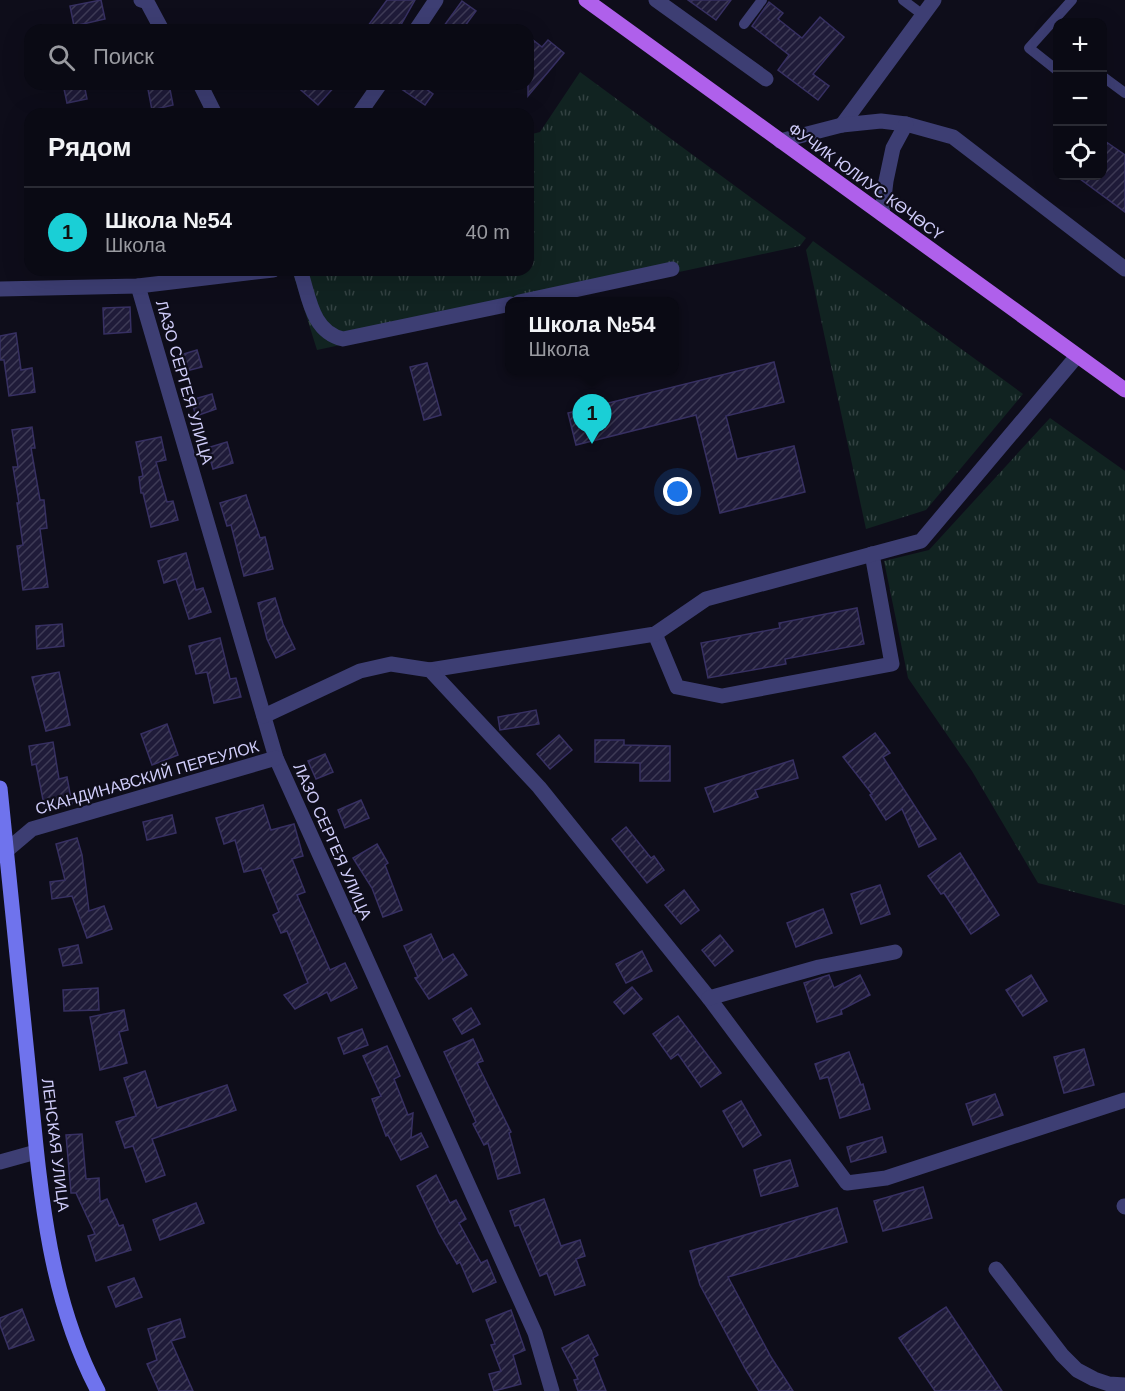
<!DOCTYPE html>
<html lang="ru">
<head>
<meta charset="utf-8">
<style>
  body { margin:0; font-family:Helvetica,sans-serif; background:#13131d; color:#f1f3f6 }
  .controls { position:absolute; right:18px; top:18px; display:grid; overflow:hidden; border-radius:12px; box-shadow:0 6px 24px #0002 }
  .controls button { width:54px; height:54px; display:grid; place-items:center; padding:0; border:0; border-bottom:2px solid #2a2b34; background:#0a0a14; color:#f1f3f6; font:30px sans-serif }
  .you { position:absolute; left:678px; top:492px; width:21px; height:21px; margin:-15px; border:4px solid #fff; border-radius:50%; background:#1a73e8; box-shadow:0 0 0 9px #1a73e833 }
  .badge { display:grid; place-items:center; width:39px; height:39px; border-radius:50%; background:#1acfd6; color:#111; font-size:20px; font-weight:700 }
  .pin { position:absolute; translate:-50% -50px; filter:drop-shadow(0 2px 3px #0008) }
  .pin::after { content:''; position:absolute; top:32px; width:21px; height:18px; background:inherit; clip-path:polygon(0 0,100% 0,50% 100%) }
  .popup { position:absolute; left:505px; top:297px; width:174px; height:78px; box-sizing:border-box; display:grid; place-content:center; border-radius:12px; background:#0a0a14; filter:drop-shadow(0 2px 4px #0005); font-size:20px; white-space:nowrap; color:#999aa0 }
  .popup b { font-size:22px; color:#f1f3f6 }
  .popup::after { content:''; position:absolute; left:50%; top:100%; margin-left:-12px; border:12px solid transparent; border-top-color:#0a0a14 }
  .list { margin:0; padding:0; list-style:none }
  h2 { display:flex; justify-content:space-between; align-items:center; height:78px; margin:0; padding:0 24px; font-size:26px }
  h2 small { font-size:20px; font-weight:400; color:#999aa0 }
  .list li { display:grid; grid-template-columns:39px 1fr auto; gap:18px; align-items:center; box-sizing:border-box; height:90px; padding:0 24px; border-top:2px solid #2a2b34 }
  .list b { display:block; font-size:22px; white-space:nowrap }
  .list p { margin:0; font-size:20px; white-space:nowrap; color:#999aa0 }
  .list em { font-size:20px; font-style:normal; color:#999aa0 }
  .icon { flex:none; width:33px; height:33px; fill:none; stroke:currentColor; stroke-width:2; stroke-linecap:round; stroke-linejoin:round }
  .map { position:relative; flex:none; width:1125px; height:1391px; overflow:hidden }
  .search { position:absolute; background:#0a0a14; box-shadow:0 6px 24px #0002; left:24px; top:24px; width:510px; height:66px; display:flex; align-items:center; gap:15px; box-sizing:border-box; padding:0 21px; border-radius:18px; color:#999aa0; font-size:22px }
  .panel { position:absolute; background:#0a0a14; box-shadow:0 6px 24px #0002; left:24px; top:108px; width:510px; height:168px; border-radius:18px }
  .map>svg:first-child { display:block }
</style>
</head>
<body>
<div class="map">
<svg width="1125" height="1391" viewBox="0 0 1125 1391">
  <defs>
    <pattern id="grass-tufts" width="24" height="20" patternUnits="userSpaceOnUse" patternTransform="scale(1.5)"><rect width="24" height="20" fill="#112321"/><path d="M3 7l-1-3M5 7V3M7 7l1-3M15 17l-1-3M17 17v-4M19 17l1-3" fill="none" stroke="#334242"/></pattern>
    <pattern id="building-hatch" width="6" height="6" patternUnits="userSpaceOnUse" patternTransform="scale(1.5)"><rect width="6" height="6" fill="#1f1b39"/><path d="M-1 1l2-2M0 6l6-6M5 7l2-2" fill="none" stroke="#3e3b56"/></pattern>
  </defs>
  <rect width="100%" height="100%" fill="#0e0d1a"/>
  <!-- grass -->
  <g fill="url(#grass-tufts)">
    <path d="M580 72 806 238 800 246 317 350 292 270H528V135L540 132Z"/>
    <path d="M813 241 1023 394 926 510 866 529 806 250Z"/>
    <path d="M1050 418 1125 471V905L1038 883 972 771 908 678 884 561 929 550Z"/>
  </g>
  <!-- building -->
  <g fill="url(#building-hatch)" stroke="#373062" stroke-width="1.5">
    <path d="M101 0 105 19 74 26 70 6Z"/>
    <path d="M387 0H415L398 30H365Z"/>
    <path d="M688 0H731L716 20Z"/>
    <path d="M462 1 476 11 462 30H441Z"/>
    <path d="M769 2 783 13 778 19 802 38 820 17 844 37 813 74 829 86 818 100 778 70 789 55 752 26Z"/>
    <path d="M528 36 542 47 548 40 564 53 528 96Z"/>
    <path d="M63 84H84L87 99 67 103Z"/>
    <path d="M147 84H169L173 105 152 110Z"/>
    <path d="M294 84H337L318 105Z"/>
    <path d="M394 84H419L433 94 425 105Z"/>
    <path d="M1102 139 1125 155V212L1076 176H1102Z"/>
    <path d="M130 307 131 332 104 334 103 308Z"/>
    <path d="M16 333 21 370 32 368 35 392 9 396 4 360H0V336Z"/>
    <path d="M197 350 202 367 182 372 177 356Z"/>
    <path d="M774 362 784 402 726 416 737 459 794 446 805 492 720 513 696 415 576 445 568 413Z"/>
    <path d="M427 363 441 415 424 420 410 367Z"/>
    <path d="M212 394 216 409 196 416 191 400Z"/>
    <path d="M32 427 35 448H31L40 500H44L47 528 40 529 48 587 23 590 17 546 23 545 17 503H19L13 467H18L12 430Z"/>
    <path d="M161 437 166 460 156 462 167 502 173 501 178 520 151 527 143 493H141L139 477 143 476 136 442Z"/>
    <path d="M227 442 233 463 213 469 207 448Z"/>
    <path d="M246 495 260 538 265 537 273 569 244 576 231 525 227 526 220 503Z"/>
    <path d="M186 553 196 590 203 588 211 612 189 619 176 579 164 583 158 561Z"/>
    <path d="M275 598 283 624 295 649 276 658 267 639 258 603Z"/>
    <path d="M857 608 864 644 785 659 786 664 708 678 701 643 780 628 779 623Z"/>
    <path d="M62 624 64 646 37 649 36 626Z"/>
    <path d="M220 638 230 679 236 678 241 697 214 703 207 672 196 674 189 646Z"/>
    <path d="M59 672 70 725 46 731 32 677Z"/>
    <path d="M536 710 539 724 500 730 498 717Z"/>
    <path d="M167 724 178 755 152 765 141 734Z"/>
    <path d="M875 733 890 753 883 757 936 839 919 847 902 809 886 820 870 795 872 794 843 757Z"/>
    <path d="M559 735 572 750 550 769 537 754Z"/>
    <path d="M595 740H624V745L670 746V781H640V763L595 762Z"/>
    <path d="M53 742 59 779 67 777 72 804 45 810 36 764 32 765 29 746Z"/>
    <path d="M325 754 333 772 316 779 308 761Z"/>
    <path d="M793 760 798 778 755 790 758 797 714 812 705 788Z"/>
    <path d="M361 800 369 818 345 828 338 810Z"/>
    <path d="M263 805 271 830 294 824 303 856 292 859 305 892 297 895 330 970 345 963 357 988 331 1001 327 992 295 1009 284 995 308 983 287 931 281 933 273 915 279 912 261 868 244 872 235 840 224 844 216 818Z"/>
    <path d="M172 815 176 833 147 840 143 822Z"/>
    <path d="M626 827 651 858 654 856 664 870 647 883 612 839Z"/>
    <path d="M77 838 82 855 89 911 104 906 112 929 87 938 72 896 52 899 50 882 65 880 56 844Z"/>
    <path d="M377 844 388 863 385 865 402 910 383 917 372 888 353 858Z"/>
    <path d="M960 853 999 915 971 934 944 893 941 894 928 876Z"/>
    <path d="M880 885 890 914 861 924 851 894Z"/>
    <path d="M684 890 699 910 681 924 665 905Z"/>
    <path d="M823 909 832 933 796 947 787 923Z"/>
    <path d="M431 934 443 960 453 954 467 975 429 999 415 978 418 977 404 946Z"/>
    <path d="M720 935 733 951 715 966 702 950Z"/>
    <path d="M78 945 82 963 63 966 59 949Z"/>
    <path d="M642 951 652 971 626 983 616 964Z"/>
    <path d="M829 975 834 988 860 975 870 995 841 1010 842 1014 817 1022 804 983Z"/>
    <path d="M1031 975 1047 1001 1023 1016 1006 990Z"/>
    <path d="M632 987 642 999 624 1014 614 1002Z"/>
    <path d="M98 988 99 1010 64 1011 63 990Z"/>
    <path d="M471 1008 480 1024 462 1034 453 1019Z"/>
    <path d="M124 1010 128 1030 119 1032 127 1063 100 1070 90 1017Z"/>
    <path d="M678 1016 721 1073 701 1087 678 1054 671 1059 653 1034Z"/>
    <path d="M362 1029 368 1045 344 1054 338 1038Z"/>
    <path d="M473 1039 483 1061 477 1063 511 1132 509 1133 520 1173 498 1179 488 1143 484 1145 473 1124 476 1122 444 1052Z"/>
    <path d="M387 1046 400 1076 394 1079 408 1115 413 1113 411 1138 421 1133 428 1147 401 1160 388 1135 386 1136 372 1099 381 1096 363 1056Z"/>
    <path d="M1084 1049 1094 1085 1064 1093 1054 1057Z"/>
    <path d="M849 1052 861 1085 863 1084 870 1109 840 1118 828 1077 820 1079 815 1064Z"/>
    <path d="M145 1071 157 1108 227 1085 236 1110 152 1139 165 1175 146 1182 133 1146 125 1148 116 1122 136 1116 124 1078Z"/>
    <path d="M995 1094 1003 1115 973 1125 966 1104Z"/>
    <path d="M741 1101 761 1135 743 1147 723 1111Z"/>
    <path d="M82 1134 86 1179 99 1178 100 1202 107 1199 119 1226 123 1225 131 1250 96 1261 88 1236 95 1234 76 1193H71L66 1135Z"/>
    <path d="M882 1137 886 1152 851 1162 847 1147Z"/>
    <path d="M790 1160 798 1186 761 1196 754 1170Z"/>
    <path d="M436 1175 450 1203 456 1200 466 1219 459 1223 481 1263 487 1260 496 1282 473 1292 460 1262 457 1264 439 1233 417 1186Z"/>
    <path d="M923 1187 932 1218 883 1231 874 1201Z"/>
    <path d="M544 1199 561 1246 580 1240 585 1256 576 1259 585 1285 555 1295 547 1273 540 1276 519 1225 515 1226 510 1211Z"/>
    <path d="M196 1203 204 1223 160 1240 153 1220Z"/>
    <path d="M837 1208 847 1242 728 1277 771 1357 793 1391H759L746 1370 700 1285 690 1251Z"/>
    <path d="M134 1278 142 1297 116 1307 108 1287Z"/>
    <path d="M946 1307 1002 1391H935L899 1338Z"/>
    <path d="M22 1309 34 1340 9 1349 0 1325V1318Z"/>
    <path d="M511 1310 525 1350 513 1355 521 1384 494 1391 489 1374 501 1371 491 1345 495 1344 486 1320Z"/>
    <path d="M180 1319 185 1337 171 1341 193 1391H159L147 1364 157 1360 148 1329Z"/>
    <path d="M588 1335 598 1355 593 1358 606 1391H578L574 1380 578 1379 562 1348Z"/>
  </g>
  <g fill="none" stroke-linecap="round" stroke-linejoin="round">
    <!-- lane -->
    <g stroke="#3d3e73" stroke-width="10">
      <path d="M903 0 923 15"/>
      <path d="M744 24 762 0"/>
      <path d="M1058 71 1029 48 1072 0"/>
      <path d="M1102 76 1125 93"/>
    </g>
    <!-- street -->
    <g stroke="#3d3e73" stroke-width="15">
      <path d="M141 0 147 2 162 30"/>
      <path d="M656 0 766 79"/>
      <path d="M416 30 436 0"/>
      <path d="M200 84 215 114"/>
      <path d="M359 114 380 84"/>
      <path d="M842 125 934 0"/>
      <path d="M780 141 842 125 881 121 906 124 953 137 1125 269"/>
      <path d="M882 214 886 181 893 148 906 124"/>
      <path d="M300 270C309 295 311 332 343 339L510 304"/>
      <path d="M138 286 276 758 535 1333 552 1391"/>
      <path d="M0 289 138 286 273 270"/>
      <path d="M519 302 672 269"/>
      <path d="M655 634 677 687 722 696 892 664 872 554"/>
      <path d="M430 670 655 634 706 599 921 541 1077 356"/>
      <path d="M264 716 360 671 391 664 430 670 539 787 709 998 847 1183 886 1178 1125 1100"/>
      <path d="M0 854 6 851 32 829 276 758"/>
      <path d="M709 998 819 967 895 952"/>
      <path d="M0 1162 36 1152"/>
      <path d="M1124 1206 1125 1207"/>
      <path d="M996 1269 1062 1355 1077 1370 1094 1379 1109 1384 1125 1385"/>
    </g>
    <!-- secondary -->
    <path stroke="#6f73ed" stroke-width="15" d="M0 788C9 880 18 972 28 1064 39 1174 45 1291 98 1391"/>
    <!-- primary -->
    <path stroke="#af60eb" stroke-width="15" d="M586 0 1125 390"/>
  </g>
  <g text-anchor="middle" stroke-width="4.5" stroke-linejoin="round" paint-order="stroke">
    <!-- street labels -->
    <g font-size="16" fill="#cfccf9" stroke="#0e0d1a">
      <text transform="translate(866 181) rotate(36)" y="6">ФУЧИК ЮЛИУС КӨЧӨСҮ</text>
      <text transform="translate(185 382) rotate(74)" y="6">ЛАЗО СЕРГЕЯ УЛИЦА</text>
      <text transform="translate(147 777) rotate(-16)" y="6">СКАНДИНАВСКИЙ ПЕРЕУЛОК</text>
      <text transform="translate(333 841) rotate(66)" y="6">ЛАЗО СЕРГЕЯ УЛИЦА</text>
      <text transform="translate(56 1145) rotate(83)" y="6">ЛЕНСКАЯ УЛИЦА</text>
    </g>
  </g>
</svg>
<div class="controls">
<button>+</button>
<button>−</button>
<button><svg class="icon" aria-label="locate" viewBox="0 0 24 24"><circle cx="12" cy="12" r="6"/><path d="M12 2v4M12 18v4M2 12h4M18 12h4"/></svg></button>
</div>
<div class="you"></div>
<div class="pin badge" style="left:592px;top:444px">1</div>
<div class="popup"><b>Школа №54</b>Школа</div>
<div class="search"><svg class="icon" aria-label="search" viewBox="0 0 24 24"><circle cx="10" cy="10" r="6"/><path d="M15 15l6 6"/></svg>Поиск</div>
<section class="panel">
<h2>Рядом<small></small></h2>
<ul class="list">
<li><span class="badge">1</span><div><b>Школа №54</b><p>Школа</p></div><em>40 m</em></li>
</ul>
</section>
</div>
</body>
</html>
